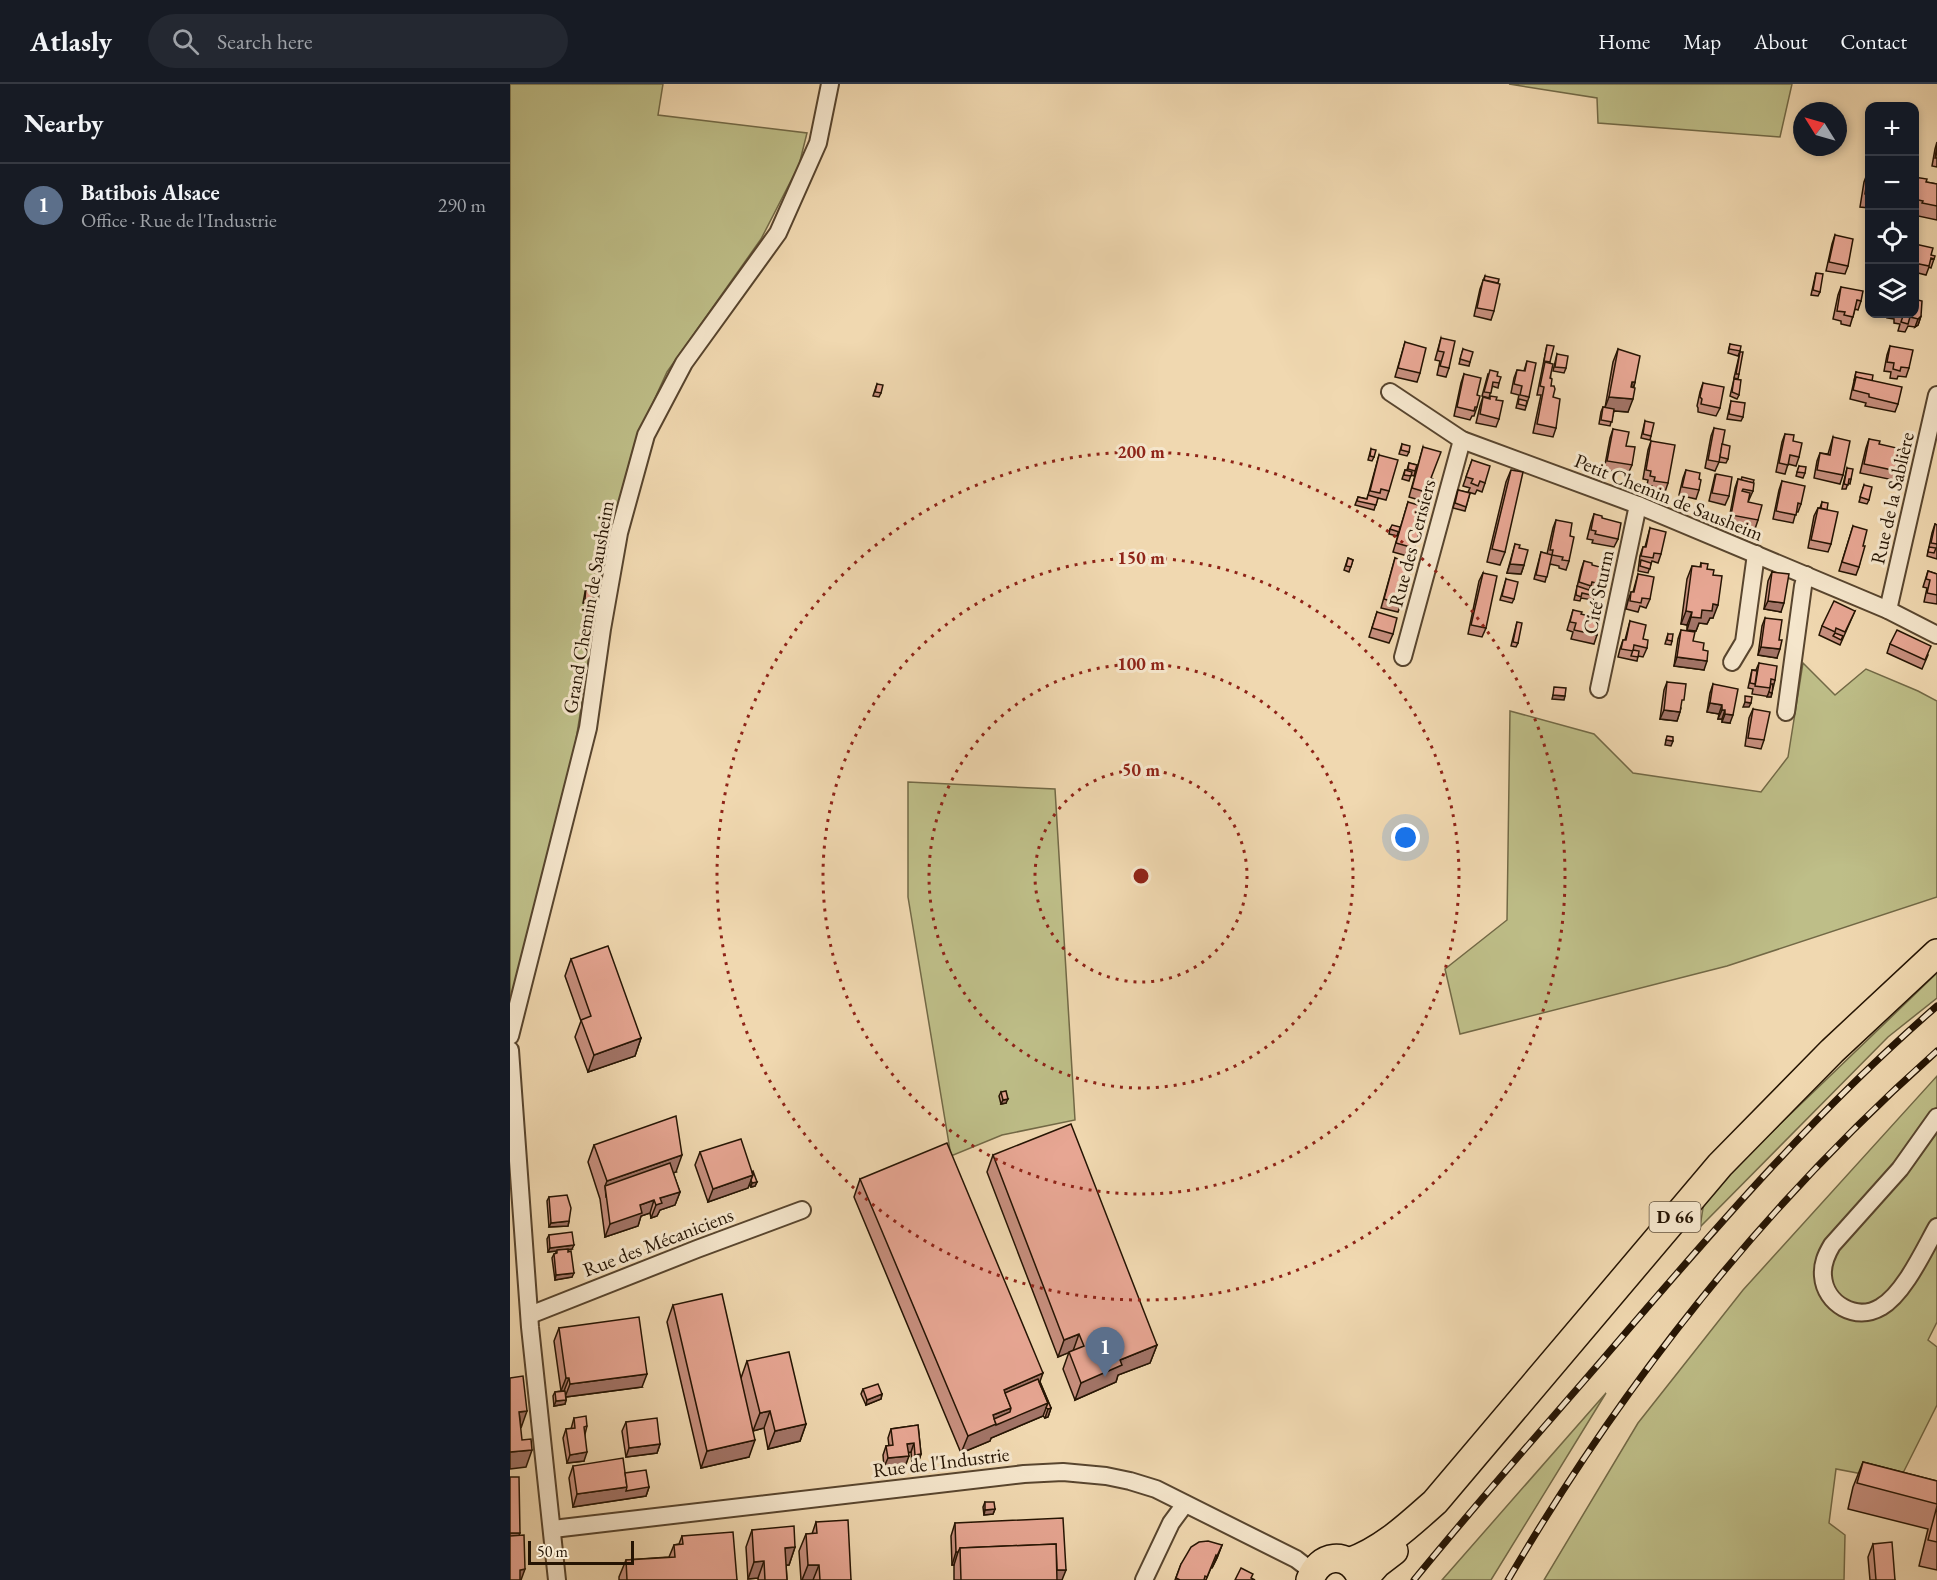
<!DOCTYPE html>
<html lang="en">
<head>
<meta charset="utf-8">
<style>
  body { margin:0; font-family:"EB Garamond",serif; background:#242831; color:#f1f3f6 }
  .controls { position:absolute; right:18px; top:18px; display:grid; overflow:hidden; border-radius:12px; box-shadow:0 3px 9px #0003 }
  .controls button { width:54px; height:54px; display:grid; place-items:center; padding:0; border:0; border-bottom:2px solid #363941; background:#171b24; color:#f1f3f6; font:30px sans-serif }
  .compass { position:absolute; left:1283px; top:18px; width:54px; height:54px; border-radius:50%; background:#171b24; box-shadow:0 3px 9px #0003; rotate:307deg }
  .scale { position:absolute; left:18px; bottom:15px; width:106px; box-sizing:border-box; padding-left:6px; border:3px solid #251403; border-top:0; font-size:16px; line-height:21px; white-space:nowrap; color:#251403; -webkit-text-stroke:4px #f5e6cc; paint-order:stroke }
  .you { position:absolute; left:896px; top:754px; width:21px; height:21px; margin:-15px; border:4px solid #fff; border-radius:50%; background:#1a73e8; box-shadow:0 0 0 9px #1a73e833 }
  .badge { display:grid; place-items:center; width:39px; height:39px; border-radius:50%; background:#0b8043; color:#fff; font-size:20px; font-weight:700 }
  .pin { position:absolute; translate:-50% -50px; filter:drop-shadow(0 2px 3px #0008) }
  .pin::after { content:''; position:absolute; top:32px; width:21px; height:18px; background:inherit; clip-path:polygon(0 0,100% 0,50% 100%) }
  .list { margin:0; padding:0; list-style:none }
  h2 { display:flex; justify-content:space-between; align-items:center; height:78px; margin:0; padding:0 24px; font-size:26px }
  h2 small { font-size:20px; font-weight:400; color:#9ea1a6 }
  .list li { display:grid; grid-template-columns:39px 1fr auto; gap:18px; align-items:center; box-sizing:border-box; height:84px; padding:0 24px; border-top:2px solid #363941 }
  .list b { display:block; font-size:22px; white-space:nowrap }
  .list p { margin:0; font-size:20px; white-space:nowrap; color:#9ea1a6 }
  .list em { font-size:20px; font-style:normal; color:#9ea1a6 }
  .icon { flex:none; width:33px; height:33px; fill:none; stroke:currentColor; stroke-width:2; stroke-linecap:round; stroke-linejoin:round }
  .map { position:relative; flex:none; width:1427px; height:1496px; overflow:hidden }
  header { display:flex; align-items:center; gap:36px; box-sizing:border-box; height:84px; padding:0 30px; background:#171b24; border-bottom:2px solid #363941 }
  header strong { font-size:28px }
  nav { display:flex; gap:33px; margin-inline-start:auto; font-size:21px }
  .search { width:420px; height:54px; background:#242831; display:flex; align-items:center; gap:15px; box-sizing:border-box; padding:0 21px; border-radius:33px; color:#9ea1a6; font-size:22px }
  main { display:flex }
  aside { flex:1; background:#171b24 }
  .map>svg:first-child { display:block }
</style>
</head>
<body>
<header>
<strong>Atlasly</strong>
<div class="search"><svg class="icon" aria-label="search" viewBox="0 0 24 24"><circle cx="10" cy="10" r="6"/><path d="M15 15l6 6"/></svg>Search here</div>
<nav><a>Home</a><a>Map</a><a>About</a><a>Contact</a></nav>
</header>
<main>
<aside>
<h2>Nearby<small></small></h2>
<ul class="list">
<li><span class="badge" style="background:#5c6f8a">1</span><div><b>Batibois Alsace</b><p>Office · Rue de l'Industrie</p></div><em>290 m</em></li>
</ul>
</aside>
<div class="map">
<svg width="1427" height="1496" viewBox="0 0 1427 1496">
  <rect width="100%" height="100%" fill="#f0d8b0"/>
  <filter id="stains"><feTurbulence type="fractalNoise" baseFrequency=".00333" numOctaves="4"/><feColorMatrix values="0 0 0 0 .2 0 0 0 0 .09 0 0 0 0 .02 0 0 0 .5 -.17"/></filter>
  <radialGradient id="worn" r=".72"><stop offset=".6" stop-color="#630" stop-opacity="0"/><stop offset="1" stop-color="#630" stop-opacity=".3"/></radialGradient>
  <!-- green -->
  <g fill="#bebe88" stroke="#726946" stroke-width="1.5">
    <path d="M0 0H153L148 31 297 49 289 81 251 155 157 288 125 358 98 457 63 674 0 931Z"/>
    <path d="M999 0H1282L1270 53 1088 39 1087 14Z"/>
    <path d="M1293 579 1325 611 1356 585 1408 607 1427 617V813L1217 882 950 950 935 885 997 836 1000 627 1084 650 1123 689 1251 708 1278 673Z"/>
    <path d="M398 698 545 705 565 1036 492 1051 441 1072 398 813Z"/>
    <path d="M1427 889V914L1378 953 1190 1143 1194 1118 1212 1096Z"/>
    <path d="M1427 992V1238L1418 1256 1427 1263V1321L1389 1397 1326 1385 1319 1439 1335 1451 1334 1496H1034L1128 1339 1233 1206Z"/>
    <path d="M1096 1309 981 1496H932Z"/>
  </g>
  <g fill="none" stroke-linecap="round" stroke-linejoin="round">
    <defs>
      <g id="minor">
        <path d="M880 308 952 356 1128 421 1378 526 1427 551"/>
        <path d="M1378 526 1427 311"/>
        <path d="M893 573 952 356"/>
        <path d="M1222 578 1234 558 1246 470"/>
        <path d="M1089 605 1128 421"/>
        <path d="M1276 628 1293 502 1296 491"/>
        <path d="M0 952 78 644 92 545 109 449 136 351 174 279 268 149 308 59 320 0"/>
        <path d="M0 966 20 1243 47 1496"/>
        <path d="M1427 1033 1390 1085 1322 1161C1316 1171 1312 1180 1313 1192 1315 1220 1346 1238 1371 1223 1394 1210 1414 1166 1427 1143"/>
        <path d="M20 1231 187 1165 292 1126"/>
        <path d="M43 1445 514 1390 553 1388 596 1392 620 1397 646 1405 786 1475 803 1488"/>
        <path d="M634 1496 661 1439 675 1420"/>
      </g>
      <g id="primary">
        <path d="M839 1478C873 1466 899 1441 925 1418L1210 1081 1322 967 1427 869"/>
        <path d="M800 1496C809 1470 838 1466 850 1492"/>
        <path d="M853 1496 867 1480 884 1467"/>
      </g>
    </defs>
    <!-- minor casing -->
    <use href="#minor" stroke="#58452e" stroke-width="20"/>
    <!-- primary casing -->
    <use href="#primary" stroke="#251403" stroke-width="30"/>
    <!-- minor -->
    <use href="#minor" stroke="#f5e6cc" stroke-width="16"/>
    <!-- primary -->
    <use href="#primary" stroke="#f0d8b0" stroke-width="27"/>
    <defs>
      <g id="rail">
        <path d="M904 1496C969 1416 1038 1339 1105 1261 1208 1141 1307 1026 1427 922"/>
        <path d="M998 1496C1113 1299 1256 1119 1427 967"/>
      </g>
    </defs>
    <!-- rail casing -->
    <use href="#rail" stroke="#251403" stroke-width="7"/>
    <!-- rail -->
    <use href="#rail" stroke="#f5e6cc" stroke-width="4.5" stroke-dasharray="14" stroke-linecap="butt"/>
  </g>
  <!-- wall -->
  <g fill="#c78f7e" stroke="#251403" stroke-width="1.5">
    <path d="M1427 58V83L1422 82 1425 65Z"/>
    <path d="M1359 85V124L1350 123 1354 98Z"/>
    <path d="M1404 93 1416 98 1427 100V136L1408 132V130L1404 129Z"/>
    <path d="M1325 151 1338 182 1335 190 1316 187 1322 160Z"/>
    <path d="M1405 160 1421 171 1424 175 1421 184 1419 183 1416 191 1404 188Z"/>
    <path d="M1306 189 1310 208 1308 212 1301 211Z"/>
    <path d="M975 192 984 227 981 236 964 232 970 205Z"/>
    <path d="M1331 203 1351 217 1348 226 1345 225 1340 242 1331 240V237L1323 235 1328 211Z"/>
    <path d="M1378 230H1404L1411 232 1408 241 1405 243 1398 242 1395 248 1388 247 1390 240 1384 239V235L1377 234Z"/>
    <path d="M931 254 939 284 936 293 927 291 930 277 925 276Z"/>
    <path d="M895 258 910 289 907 298 885 293Z"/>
    <path d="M1220 260 1230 267 1228 272 1218 269Z"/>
    <path d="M1037 261 1040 279 1041 302 1043 313 1046 344 1043 353 1023 349 1031 311H1027Z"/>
    <path d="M1380 262 1399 284 1396 293 1388 292 1387 295 1380 294 1381 288 1374 287 1377 271Z"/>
    <path d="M953 265 960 278 959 282 949 280Z"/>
    <path d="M1108 265 1125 298 1118 328 1104 327 1100 342 1089 340 1091 328 1093 323 1095 324 1103 278Z"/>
    <path d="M1230 268 1229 290 1228 295 1224 294Z"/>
    <path d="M1047 270 1056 284 1054 289 1043 287Z"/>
    <path d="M1017 277 1019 313 1015 326 1006 324 1009 311 1001 309 1004 294 1007 286 1014 287Z"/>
    <path d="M1346 288 1362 297 1388 320 1385 328 1355 322 1356 319 1340 315Z"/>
    <path d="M954 290 967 311V323L964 332H962L960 336 944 332 951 299Z"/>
    <path d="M978 290 987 292 989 299 988 304 982 302 979 314 972 312Z"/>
    <path d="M1224 295 1229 311 1227 315 1220 312Z"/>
    <path d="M1193 299 1210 324 1206 332 1188 328V324L1187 322 1190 308Z"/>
    <path d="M367 300 371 309 369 313 363 312Z"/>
    <path d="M973 313 986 316 989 335 986 343 966 339 970 322Z"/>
    <path d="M1221 317 1233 333 1231 337 1217 335Z"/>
    <path d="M1135 337 1141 352 1140 356 1131 354Z"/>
    <path d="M1204 344 1212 360 1218 375 1216 379 1209 378 1205 387 1195 384 1201 352Z"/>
    <path d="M1103 345 1116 362 1122 381 1118 390 1094 386 1100 354Z"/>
    <path d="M1275 350 1283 357 1289 373 1286 382 1278 380 1275 390 1266 388 1272 358Z"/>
    <path d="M1323 353 1333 391 1330 400 1304 394 1307 377 1310 369 1318 370Z"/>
    <path d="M1359 355 1369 360 1387 387 1383 396 1350 389 1356 364Z"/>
    <path d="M1141 357 1158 399 1155 408 1141 405 1142 402 1137 401 1138 396 1133 395 1138 366Z"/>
    <path d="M892 360 899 368 897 372 889 370Z"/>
    <path d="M913 363 921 394 919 409 916 418 899 413Z"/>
    <path d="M861 365 864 373 862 377 858 376Z"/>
    <path d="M869 371 879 407 876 416 868 414 864 426 845 421 848 413 857 415Z"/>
    <path d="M962 376 975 399 972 408 967 406 965 410 958 408 960 404 953 402Z"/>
    <path d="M899 379 907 381 904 392 901 391 899 397 892 395 895 386H897Z"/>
    <path d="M1289 382 1295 389 1293 394 1286 392Z"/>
    <path d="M1337 384 1341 395 1340 400 1338 399 1336 405H1332Z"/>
    <path d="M1001 386 995 468 990 481 977 478 996 398Z"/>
    <path d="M1176 386 1189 395V406L1186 415 1169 411 1173 394Z"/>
    <path d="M1205 391 1219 412 1215 421 1199 417Z"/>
    <path d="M1228 395 1231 396 1243 407 1238 418 1248 436 1245 445 1218 440 1225 404Z"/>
    <path d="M1272 397 1291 420 1288 428H1286L1283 439 1263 435 1269 406Z"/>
    <path d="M1354 401 1359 416 1357 420 1349 418Z"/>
    <path d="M948 406 960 409 955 427 943 424Z"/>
    <path d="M898 418 911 437 909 443 911 444 901 473 883 468Z"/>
    <path d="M1312 418 1317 426 1321 460 1318 468 1298 464 1304 432 1308 424H1310Z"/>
    <path d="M1084 430 1092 434 1108 455 1104 463 1082 459 1083 456 1077 455 1081 439Z"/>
    <path d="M1046 436 1060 450 1059 477 1056 486 1049 484V482L1040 480 1035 498 1024 495 1031 468 1037 470 1043 444Z"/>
    <path d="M1425 440 1427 441V475L1417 472 1422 449Z"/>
    <path d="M1343 442 1353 462 1349 483 1346 491 1329 487Z"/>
    <path d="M890 443 887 452 879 450 880 445Z"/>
    <path d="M1140 444 1151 470 1148 479 1142 477 1138 489 1128 487 1130 472 1133 463H1135Z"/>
    <path d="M1005 460 1009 464 1014 481 1011 490 997 489Z"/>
    <path d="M838 474 843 476 839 488 834 486Z"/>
    <path d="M885 474 899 493 896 502 894 501 893 505 895 514 892 523 890 522 888 528 871 524Z"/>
    <path d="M1074 477 1082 481 1097 502 1094 510 1086 508 1083 516 1071 514 1070 517 1064 516 1071 486Z"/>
    <path d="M1191 479 1203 491V534H1200L1197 540 1189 539 1186 547 1177 546V541L1171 540 1177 495 1182 482 1190 483Z"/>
    <path d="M1418 487 1427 490V520L1414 518 1417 504 1413 503Z"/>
    <path d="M1262 488 1271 528 1254 525 1258 497Z"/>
    <path d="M973 489 976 544 972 553 958 550 969 497Z"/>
    <path d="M1128 490 1140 515 1136 524 1130 522 1128 528 1116 525 1118 517 1121 508H1123Z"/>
    <path d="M996 495 1004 515 1002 519 990 516Z"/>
    <path d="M76 503 85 513 84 518 82 517 81 520 73 519Z"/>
    <path d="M1063 526 1071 530 1087 551 1084 560 1061 555 1063 548 1057 546Z"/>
    <path d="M1345 527 1330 561 1309 551 1312 542Z"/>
    <path d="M867 528 883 550 879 559 859 553Z"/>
    <path d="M1255 534 1267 574 1248 571 1252 542Z"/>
    <path d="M1120 537 1133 555 1137 564 1133 573 1128 572 1127 577 1108 573 1110 565 1113 556H1115Z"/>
    <path d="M1007 538 1008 559 1006 563 1001 562Z"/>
    <path d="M1171 546 1193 566 1194 586 1164 582 1168 555Z"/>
    <path d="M1158 550 1162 557 1161 561 1155 560Z"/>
    <path d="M1380 560 1418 571 1412 585 1377 569Z"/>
    <path d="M1249 579 1265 596 1261 613 1242 610 1243 605 1238 604 1242 586H1246Z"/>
    <path d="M1157 598 1171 624 1167 637 1150 635 1154 606Z"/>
    <path d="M1203 600 1220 639 1212 638V635H1208L1209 630 1197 628 1200 609Z"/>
    <path d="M1243 625 1254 656 1251 665 1235 662 1239 634Z"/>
    <path d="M61 875 131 954 125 972 78 988 65 953 71 937 55 892Z"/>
    <path d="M491 1008 496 1019 491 1020 489 1012Z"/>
    <path d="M84 1061 166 1088 163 1089 170 1108 165 1121 150 1126 147 1132 141 1134 140 1129 131 1132 128 1142 95 1153 90 1115 78 1078Z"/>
    <path d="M190 1068 242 1088 247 1098 245 1102 241 1103 240 1100 238 1104 198 1118 185 1081Z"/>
    <path d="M483 1071 647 1261 640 1279 608 1291 606 1298 565 1316 553 1285 559 1268 548 1273 477 1088Z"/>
    <path d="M350 1095 530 1298 541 1324 538 1333 535 1334 533 1332 481 1354 480 1357 451 1369 344 1113Z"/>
    <path d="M39 1113 59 1137 58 1142 39 1143 37 1117Z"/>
    <path d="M39 1151 62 1165 58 1166 62 1193 45 1196 42 1174 44 1170 46 1169V1167L38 1168 37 1155Z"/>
    <path d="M163 1221 231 1294 237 1277 296 1340 290 1357 258 1365 254 1344 243 1347 239 1373 191 1384 157 1238Z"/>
    <path d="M49 1244 132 1303 56 1313V1316L55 1320 44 1322 43 1312 45 1308 51 1307 44 1257Z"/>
    <path d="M353 1305 372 1310 371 1315 356 1321 351 1310Z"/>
    <path d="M64 1334 77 1342 75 1350 74 1377 57 1379 53 1354 56 1345H61Z"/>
    <path d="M116 1338 150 1360 147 1369 116 1373 112 1347Z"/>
    <path d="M408 1341 411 1370 408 1379 402 1380 401 1368H399L396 1380 374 1383 373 1371 376 1362H379L378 1354 381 1345Z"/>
    <path d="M1353 1378 1427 1397V1486L1409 1482 1418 1445 1338 1425 1343 1403Z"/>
    <path d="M63 1382 115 1389 139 1403 136 1412 63 1423 59 1394Z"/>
    <path d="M475 1418 485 1425 483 1430 474 1431 473 1423Z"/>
    <path d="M306 1438 341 1496H291L289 1467 296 1450H302Z"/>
    <path d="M445 1439 552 1496H444V1481H442L441 1452Z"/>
    <path d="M242 1446 285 1463 279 1481H276L277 1496H248V1494L238 1495 236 1463Z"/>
    <path d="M172 1452 227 1496H109V1493L116 1476 159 1473 164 1461 169 1460Z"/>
    <path d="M1363 1460 1385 1496H1360L1358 1473Z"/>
    <path d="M712 1461 707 1474 702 1484H701L696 1496H665L671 1480Z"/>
  </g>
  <!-- shaded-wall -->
  <g fill="#a27467" stroke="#251403" stroke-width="1.5">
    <path d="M1411 232 1408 241 1405 243 1408 235Z"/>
    <path d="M1122 298H1125L1121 311Z"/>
    <path d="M1099 313 1123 315 1118 328 1094 326Z"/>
    <path d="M1000 480 1014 481 1011 490 997 489Z"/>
    <path d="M1258 517 1274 519 1271 528 1254 525Z"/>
    <path d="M1203 520 1208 521 1203 534H1200L1197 540 1189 539 1186 547 1177 546 1181 533 1192 526Z"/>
    <path d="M1176 527 1182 528 1177 541 1171 540Z"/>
    <path d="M1251 563 1270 565 1267 574 1248 571Z"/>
    <path d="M1167 573 1197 577 1194 586 1164 582Z"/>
    <path d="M1259 608 1262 609 1261 613H1257Z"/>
    <path d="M1043 611 1055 612 1054 616 1042 615Z"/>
    <path d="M1235 618 1241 619 1239 623H1233Z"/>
    <path d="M1200 619 1212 621 1209 630 1197 628Z"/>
    <path d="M1154 626 1170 628 1167 637 1150 635Z"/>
    <path d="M1212 626H1215L1212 635H1208Z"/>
    <path d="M1215 630 1223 631 1220 639 1212 638Z"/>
    <path d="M1156 656 1163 657 1161 662 1155 661Z"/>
    <path d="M131 954 125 972 78 988 84 971Z"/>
    <path d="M498 1015 496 1019 491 1020 493 1016Z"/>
    <path d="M172 1071 166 1088 96 1113 95 1102 97 1097Z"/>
    <path d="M243 1091 238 1104 198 1118 203 1105Z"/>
    <path d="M247 1098 245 1102 241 1103 242 1099Z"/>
    <path d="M170 1108 165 1121 150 1126 147 1132 141 1134 146 1121 150 1114Z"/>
    <path d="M144 1116 140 1129 131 1132 128 1142 95 1153 100 1140 130 1121Z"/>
    <path d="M59 1137 58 1142 39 1143 41 1139Z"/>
    <path d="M64 1161 62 1165 38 1168 40 1164Z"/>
    <path d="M64 1189 62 1193 45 1196 46 1191Z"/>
    <path d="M569 1250 563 1267 548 1273 554 1256Z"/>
    <path d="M647 1261 640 1279 608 1291 606 1298 565 1316 571 1299 610 1276Z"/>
    <path d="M533 1289 528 1303 496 1319 494 1306Z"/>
    <path d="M137 1290 132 1303 55 1313 60 1300Z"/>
    <path d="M56 1294H59L54 1307H51Z"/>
    <path d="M372 1310 371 1315 356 1321 357 1316Z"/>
    <path d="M56 1316 55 1320 44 1322 46 1317Z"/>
    <path d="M538 1319 533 1332 481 1354 480 1357 451 1369 458 1352 483 1331 501 1324Z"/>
    <path d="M541 1324 538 1333 535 1334 538 1325Z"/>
    <path d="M17 1327 11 1344 9 1328Z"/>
    <path d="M260 1327 254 1344 243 1347 250 1329Z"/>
    <path d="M296 1340 290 1357 258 1365 265 1347Z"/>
    <path d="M245 1356 239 1373 191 1384 197 1367Z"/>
    <path d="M404 1359 401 1368 394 1369 397 1360Z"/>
    <path d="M150 1360 147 1369 116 1373 119 1364Z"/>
    <path d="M22 1366 16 1383 0 1385V1368Z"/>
    <path d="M77 1368 74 1377 57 1379 60 1371Z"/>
    <path d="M411 1370 408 1379 402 1380 405 1371Z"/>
    <path d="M399 1372 396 1380 374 1383 378 1374Z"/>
    <path d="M117 1403H139L136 1412 63 1423 67 1410Z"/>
    <path d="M485 1425 483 1430 474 1431 475 1426Z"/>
    <path d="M0 1449H10L5 1462H0Z"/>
    <path d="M712 1461 707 1474 702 1484 707 1472Z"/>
    <path d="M285 1463 279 1481H269L275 1464Z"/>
    <path d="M446 1468H448L444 1481H442Z"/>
    <path d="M254 1477 248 1494 238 1495 244 1478Z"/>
    <path d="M298 1481H309L303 1496H292Z"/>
    <path d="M15 1485 11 1496H6L10 1486Z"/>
    <path d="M545 1486H556L552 1496H542Z"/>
  </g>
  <!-- building -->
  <g fill="#e7a693" stroke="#251403" stroke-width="1.5">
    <path d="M1427 61V74H1425Z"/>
    <path d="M1359 85V111L1355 110Z"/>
    <path d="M1404 93 1417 95 1416 98 1427 100V122L1412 119 1413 117 1404 115Z"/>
    <path d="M1325 151 1343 155 1338 182 1319 178Z"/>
    <path d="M1405 160 1423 164 1421 171 1425 172 1424 175 1421 174 1419 182 1404 179Z"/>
    <path d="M1306 189 1313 190 1310 208 1303 206Z"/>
    <path d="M975 192 989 195 988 199 974 196Z"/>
    <path d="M973 196 990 200 984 227 967 224Z"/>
    <path d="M1331 203 1353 207 1351 217 1347 216 1343 233 1334 231 1335 228 1327 227Z"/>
    <path d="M1404 215 1412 217 1411 232 1408 235 1400 233 1398 240 1391 238 1393 232 1387 230H1404Z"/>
    <path d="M931 254 945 257 939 284 930 282 934 268 928 267Z"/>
    <path d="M895 258 916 264 910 289 888 284Z"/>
    <path d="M1220 260 1231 262 1230 267 1219 265Z"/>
    <path d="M1037 261 1044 262 1040 278 1034 277Z"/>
    <path d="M1380 262 1403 266 1399 284 1391 283 1390 287 1383 285 1384 279 1377 278Z"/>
    <path d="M953 265 963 268 960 278 950 275Z"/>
    <path d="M1108 265 1130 272 1125 298H1122L1121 303 1125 304 1123 315 1099 313Z"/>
    <path d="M1230 268H1233L1229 290H1226Z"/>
    <path d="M1047 270 1058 272 1056 284 1045 283Z"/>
    <path d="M1017 277 1026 279 1019 313 1010 311 1012 302 1004 300 1007 286 1015 287Z"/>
    <path d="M1035 278 1043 280 1040 294 1042 295 1041 302H1044L1045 305 1043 313 1050 315 1046 344 1027 340 1034 303 1030 302Z"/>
    <path d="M980 286 988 288 987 292 991 293 989 299 983 298 981 309 974 308Z"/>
    <path d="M1346 288 1363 291 1362 297 1346 293 1344 297Z"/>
    <path d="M954 290 971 294 967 311 970 312 967 323H965L964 327 947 323Z"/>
    <path d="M1346 293 1392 303 1388 320 1359 313V310L1343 306Z"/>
    <path d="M1224 295 1231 296 1229 311 1222 308Z"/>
    <path d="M1193 299 1214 303 1210 324 1191 320 1192 315 1190 313Z"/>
    <path d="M367 300 373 301 371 309 365 308Z"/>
    <path d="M980 312 987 313 986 316 993 317 989 335 970 330 973 313 980 315Z"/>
    <path d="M1009 315 1017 317 1016 322 1008 320Z"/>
    <path d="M1221 317 1235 319 1233 333 1219 330Z"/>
    <path d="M1093 323 1104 325 1102 338 1091 336Z"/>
    <path d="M1135 337 1144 339 1141 352 1133 350Z"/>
    <path d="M1204 344 1215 346 1209 378 1198 376Z"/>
    <path d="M1103 345 1119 348 1116 362 1125 363 1122 381 1097 377Z"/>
    <path d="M1275 350 1284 351 1283 357 1292 359 1289 373 1280 371 1278 381 1269 379Z"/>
    <path d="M1323 353 1340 357 1333 391 1307 386 1310 369 1320 371Z"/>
    <path d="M1359 355 1370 357 1369 360 1391 365 1387 387 1354 380Z"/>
    <path d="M1141 357 1165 361 1158 399 1144 397 1145 393 1140 392 1141 387 1136 386Z"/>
    <path d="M892 360 900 362 899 368 891 366Z"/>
    <path d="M1212 360 1220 362 1218 375 1210 373Z"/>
    <path d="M913 363 931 368 921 394 923 395 919 409 902 404Z"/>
    <path d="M861 365 866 366 864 373 860 372Z"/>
    <path d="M869 371 888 376 879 407 871 405 870 409 860 407Z"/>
    <path d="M962 376 980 382 975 399 970 397 968 402 961 399 963 395 956 393Z"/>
    <path d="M899 379 907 381 905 387 898 385Z"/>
    <path d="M1289 382 1296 383 1295 389 1287 388Z"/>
    <path d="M1337 384 1343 385 1341 395H1339L1338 401 1334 400Z"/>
    <path d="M895 386 902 388 901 392 894 391Z"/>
    <path d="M1001 386 1013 388 995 468 982 465Z"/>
    <path d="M1176 386 1190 389 1189 395 1191 396 1189 406 1172 403Z"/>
    <path d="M1206 390 1222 393 1219 412 1202 409Z"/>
    <path d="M1232 393 1244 396 1243 399 1231 396Z"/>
    <path d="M1228 395 1244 399 1243 407 1233 405 1232 407 1240 409 1238 418 1252 421 1248 436 1221 431Z"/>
    <path d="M1272 397 1295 402 1291 420 1288 419 1286 431 1266 427Z"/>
    <path d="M1354 401 1362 403 1359 416 1350 413Z"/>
    <path d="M948 406 960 409 956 423 945 419Z"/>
    <path d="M858 411 868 414 866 421 847 417 848 413 857 415Z"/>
    <path d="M898 418 915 423 911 437H909L907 443 911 444 904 464 886 459Z"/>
    <path d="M1312 418 1318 419 1317 426 1311 424Z"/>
    <path d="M1308 424 1328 428 1321 460 1301 456Z"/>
    <path d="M1084 430 1092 432V434L1111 439 1108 455 1085 450 1086 447 1081 446Z"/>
    <path d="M1046 436 1062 439 1060 452 1064 453 1059 477 1052 476 1053 473 1042 471 1043 466H1040Z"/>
    <path d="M1425 440 1427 441V460L1421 459Z"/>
    <path d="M882 441 890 443 889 448 880 445Z"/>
    <path d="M1343 442 1357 446 1353 462H1355L1349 483 1332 478Z"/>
    <path d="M1140 444 1156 448 1151 470 1144 469 1143 474 1131 472 1133 463H1136Z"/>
    <path d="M1005 460 1010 461 1009 464 1018 466 1014 481 1000 480Z"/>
    <path d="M1419 463 1426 464 1424 469 1418 468Z"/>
    <path d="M1031 468 1042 471 1037 493 1026 491Z"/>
    <path d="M838 474 843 476 841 483 836 482Z"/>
    <path d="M885 474 903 479 899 493 897 492 893 505 896 510 895 514 893 513 891 520 874 515Z"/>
    <path d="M1131 476 1141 479 1140 485 1130 482Z"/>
    <path d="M1074 477 1082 479V481L1101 486 1097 502 1082 498 1081 502 1069 498Z"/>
    <path d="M1191 479 1198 480 1197 485 1204 486 1203 491 1212 492 1208 521 1203 520 1202 527 1192 526 1191 534 1181 533 1182 528 1176 527 1182 482 1191 483Z"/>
    <path d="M1418 487 1427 490V511L1417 509 1420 496 1416 495Z"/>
    <path d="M1262 488 1279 490 1274 519 1258 517Z"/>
    <path d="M973 489 987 492 976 544 961 541Z"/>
    <path d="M1128 490 1144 493 1140 515 1132 514 1131 519 1120 517 1121 508H1124Z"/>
    <path d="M996 495 1008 498 1004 515 992 512Z"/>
    <path d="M1067 502 1079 506 1080 503 1087 504 1085 512 1072 509 1071 513 1066 511Z"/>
    <path d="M76 503 87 507 85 513H83L82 516 75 515Z"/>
    <path d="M1324 517 1345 527 1335 548 1326 544 1325 548 1312 542Z"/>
    <path d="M1063 526 1072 528 1071 530 1090 535 1087 551 1064 546 1066 539 1060 538Z"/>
    <path d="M867 528 887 534 883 550 862 544Z"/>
    <path d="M1255 534 1272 536 1269 556H1272L1270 565 1251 563Z"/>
    <path d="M1120 537 1136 541 1133 555 1138 556 1137 564 1124 561 1123 567 1111 565 1113 556H1116Z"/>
    <path d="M1007 538 1012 539 1008 559 1003 558Z"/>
    <path d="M1171 546 1185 548 1183 557 1194 559 1193 566 1198 567 1197 577 1167 573Z"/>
    <path d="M1387 546 1421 562 1415 576 1380 560Z"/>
    <path d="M1325 549 1333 552 1331 556 1323 552Z"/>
    <path d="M1158 550H1163L1162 557 1157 556Z"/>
    <path d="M1123 566 1129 567 1128 573 1121 572Z"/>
    <path d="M1249 579 1267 582 1265 596 1261 595 1260 604 1245 602Z"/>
    <path d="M1242 586 1247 587 1245 600 1240 599Z"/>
    <path d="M1157 598 1176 600 1174 616H1172L1170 628 1154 626Z"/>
    <path d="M1203 600 1228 605 1223 631 1215 630V626H1212V621L1200 619Z"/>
    <path d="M1261 600H1263L1262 609 1259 608Z"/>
    <path d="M1044 603 1056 604 1055 612 1043 611Z"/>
    <path d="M1235 612 1242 613 1241 619 1235 618Z"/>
    <path d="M1243 625 1260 628 1254 656 1238 654Z"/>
    <path d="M1157 652 1163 653V657L1156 656Z"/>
    <path d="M98 862 131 954 84 971 71 936 81 932 61 875Z"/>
    <path d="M496 1007 498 1015 493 1016 491 1008Z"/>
    <path d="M166 1032 172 1071 97 1097 84 1061Z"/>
    <path d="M561 1040 647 1261 610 1276 612 1281 571 1299 559 1268 574 1262 569 1250 554 1256 483 1071Z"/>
    <path d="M231 1055 243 1091 203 1105 190 1068Z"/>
    <path d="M437 1059 533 1289 494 1306 501 1324 483 1331 486 1340 458 1352 350 1095Z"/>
    <path d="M160 1079 170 1108 150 1114 152 1119 146 1121 144 1116 130 1121 132 1129 100 1140 95 1102Z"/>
    <path d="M243 1087 247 1098 242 1099 241 1096 243 1091 242 1088Z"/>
    <path d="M57 1111 61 1124 59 1137 41 1139 39 1113Z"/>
    <path d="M62 1148 64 1161 40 1164 39 1151Z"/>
    <path d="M58 1165V1168L61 1167 64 1189 46 1191 44 1170 47 1169V1166Z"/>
    <path d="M212 1210 245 1356 197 1367 163 1221Z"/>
    <path d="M129 1233 137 1290 60 1300 59 1294H56L49 1244Z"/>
    <path d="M279 1268 296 1340 265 1347 260 1327 250 1329 237 1277Z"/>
    <path d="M13 1292 17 1327 9 1328 12 1356 21 1355 22 1366 0 1368V1294Z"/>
    <path d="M528 1295 538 1319 486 1341V1340L484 1335 500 1328 501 1324 495 1309Z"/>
    <path d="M529 1298H530L541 1324 538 1325 536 1324 538 1319Z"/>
    <path d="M368 1300 372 1310 357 1316 353 1305Z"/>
    <path d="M55 1307 56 1316 46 1317 45 1308Z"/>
    <path d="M76 1332 77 1342 74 1343 77 1368 60 1371 56 1345 65 1344 64 1334Z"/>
    <path d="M147 1334 150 1360 119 1364 116 1338Z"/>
    <path d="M408 1341 411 1370 405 1371 404 1359 397 1360 399 1372 378 1374 376 1362 383 1361 381 1345Z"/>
    <path d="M113 1374 117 1403 67 1410 63 1382Z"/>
    <path d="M1353 1378 1427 1397V1420L1347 1399Z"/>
    <path d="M136 1386 139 1403 116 1407 117 1403 115 1389Z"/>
    <path d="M0 1393H9L10 1449H0Z"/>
    <path d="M475 1418H484L485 1425 475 1426Z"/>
    <path d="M1427 1422V1458L1418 1456Z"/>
    <path d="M553 1434 556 1486H547L546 1460 450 1464 448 1468H446L445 1439Z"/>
    <path d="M338 1436 341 1496H310L309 1481H298L296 1450 307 1449 306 1438Z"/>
    <path d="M284 1442 285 1463 275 1464 277 1496H255L254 1477 244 1478 242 1446Z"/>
    <path d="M223 1448 227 1496H117L116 1476 165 1473 164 1461 173 1460 172 1452Z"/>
    <path d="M14 1451 15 1485 10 1486V1496H0V1452Z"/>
    <path d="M698 1457 712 1461 707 1472 706 1471 697 1493 695 1492 694 1496H670L666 1494 671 1480 681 1463 689 1458Z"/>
    <path d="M1382 1458 1385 1496H1366L1363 1460Z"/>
    <path d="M546 1460 547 1496H451L450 1464Z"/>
    <path d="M731 1484 743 1490 741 1494 745 1496H725Z"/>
  </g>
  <!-- distance rings -->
  <g fill="none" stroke="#8f2418" stroke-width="3" stroke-dasharray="3 6">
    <circle cx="631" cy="792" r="106"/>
    <circle cx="631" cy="792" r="212"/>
    <circle cx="631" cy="792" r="318"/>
    <circle cx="631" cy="792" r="424"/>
  </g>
  <g text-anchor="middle" stroke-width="6" stroke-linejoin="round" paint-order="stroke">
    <!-- shield labels -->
    <rect fill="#f5e6cc" stroke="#63533f" stroke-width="1.5" x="1139.5" y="1118" width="51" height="30" rx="4.5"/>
    <g font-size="18" font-weight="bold" fill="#251403">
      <text x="1165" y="1139">D 66</text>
    </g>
    <!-- street labels -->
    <g font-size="20" fill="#251403" stroke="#f5e6cc">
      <text transform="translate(1159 413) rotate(22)" y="7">Petit Chemin de Sausheim</text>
      <text transform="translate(1382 414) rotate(-77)" y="7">Rue de la Sablière</text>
      <text transform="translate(902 459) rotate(-75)" y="7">Rue des Cerisiers</text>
      <text transform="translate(1088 508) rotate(-78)" y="7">Cité Sturm</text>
      <text transform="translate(78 523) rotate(-80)" y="7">Grand Chemin de Sausheim</text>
      <text transform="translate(148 1158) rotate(-21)" y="7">Rue des Mécaniciens</text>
      <text transform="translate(431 1378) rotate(-7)" y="7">Rue de l'Industrie</text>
    </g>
  </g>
  <circle cx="631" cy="792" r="9" fill="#8f2418" stroke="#f5e6cc" stroke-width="3"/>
  <g font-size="18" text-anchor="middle" font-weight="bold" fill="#8f2418" stroke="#f5e6cc" stroke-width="6" stroke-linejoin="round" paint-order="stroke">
    <text x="631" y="374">200 m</text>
    <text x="631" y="480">150 m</text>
    <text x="631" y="586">100 m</text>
    <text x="631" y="692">50 m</text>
  </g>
  <rect width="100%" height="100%" filter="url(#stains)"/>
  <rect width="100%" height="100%" fill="url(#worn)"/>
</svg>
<div class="controls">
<button>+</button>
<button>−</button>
<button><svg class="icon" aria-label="locate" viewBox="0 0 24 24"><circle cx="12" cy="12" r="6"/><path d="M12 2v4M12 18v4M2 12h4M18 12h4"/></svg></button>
<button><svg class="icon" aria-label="layers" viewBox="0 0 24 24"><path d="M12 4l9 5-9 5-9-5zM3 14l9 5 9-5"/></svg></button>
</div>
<svg class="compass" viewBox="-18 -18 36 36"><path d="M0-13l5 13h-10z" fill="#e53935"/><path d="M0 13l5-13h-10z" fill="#9ea1a6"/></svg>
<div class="scale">50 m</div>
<div class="you"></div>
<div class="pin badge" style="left:595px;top:1293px;background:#5c6f8a">1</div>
</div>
</main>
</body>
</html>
